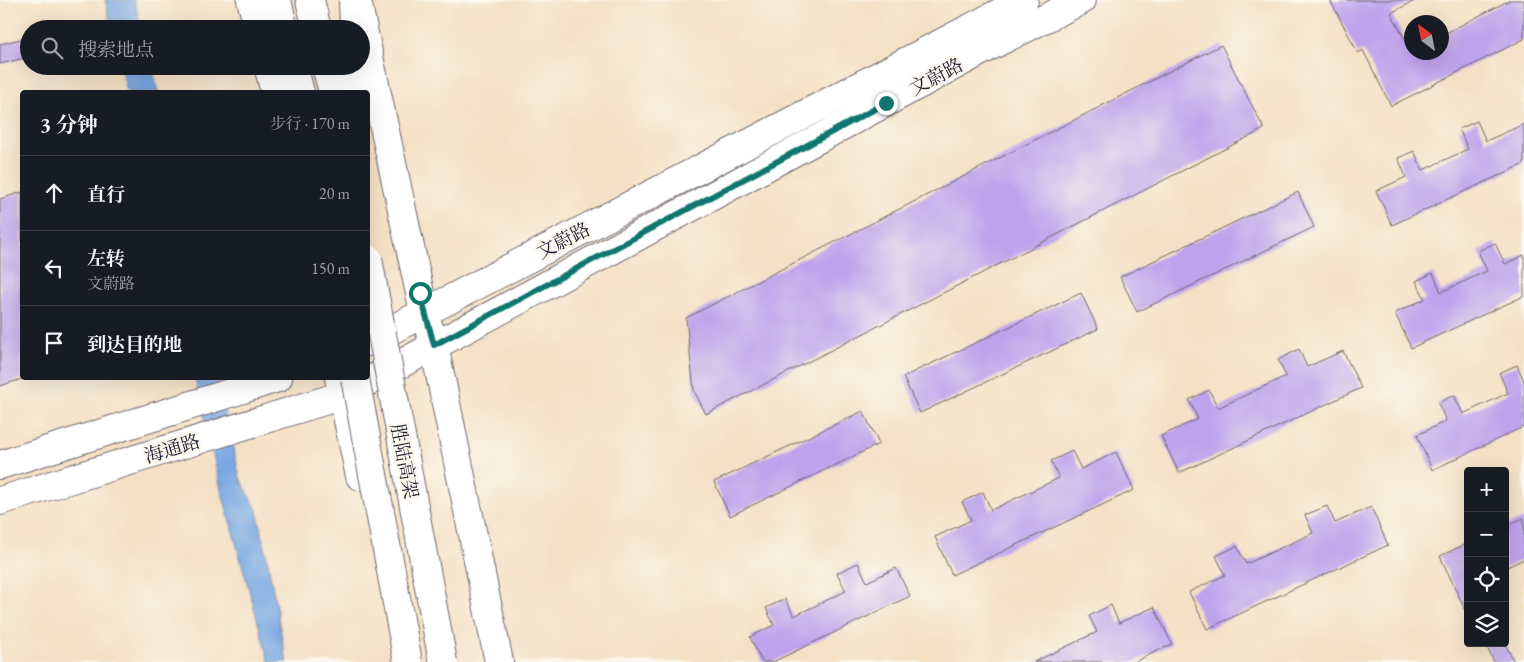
<!DOCTYPE html>
<html lang="zh">
<head>
<meta charset="utf-8">
<style>
  body { margin:0; font-family:"EB Garamond","Noto Serif SC",serif; background:#20242c; color:#f1f3f6 }
  .controls { position:absolute; right:15px; bottom:15px; display:grid; overflow:hidden; border-radius:5px; box-shadow:0 5px 20px #0002 }
  .controls button { width:45px; height:45px; display:grid; place-items:center; padding:0; border:0; border-bottom:1px solid #363941; background:#171b24; color:#f1f3f6; font:25px sans-serif }
  .compass { position:absolute; left:1404px; top:15px; width:45px; height:45px; border-radius:50%; background:#171b24; box-shadow:0 5px 20px #0002; rotate:328deg }
  .stop { position:absolute; width:15px; height:15px; margin:-11px; border:4px solid #0f766e; border-radius:50%; background:#fff }
  .stop.end { background:#0f766e; border-color:#fff; box-shadow:0 1px 5px #0008 }
  .list { margin:0; padding:0; list-style:none }
  h2 { display:flex; justify-content:space-between; align-items:center; height:65px; margin:0; padding:0 20px; font-size:21px }
  h2 small { font-size:16px; font-weight:400; color:#9ea1a6 }
  .list li { display:grid; grid-template-columns:32px 1fr auto; gap:15px; align-items:center; box-sizing:border-box; height:75px; padding:0 20px; border-top:1px solid #363941 }
  .list b { display:block; font-size:19px; white-space:nowrap }
  .list p { margin:0; font-size:16px; white-space:nowrap; color:#9ea1a6 }
  .list em { font-size:16px; font-style:normal; color:#9ea1a6 }
  .icon { flex:none; width:28px; height:28px; fill:none; stroke:currentColor; stroke-width:2; stroke-linecap:round; stroke-linejoin:round }
  .map { position:relative; flex:none; width:1524px; height:662px; overflow:hidden }
  .search { position:absolute; background:#171b24; box-shadow:0 5px 20px #0002; left:20px; top:20px; width:350px; height:55px; display:flex; align-items:center; gap:12px; box-sizing:border-box; padding:0 18px; border-radius:28px; color:#9ea1a6; font-size:19px }
  .panel { position:absolute; background:#171b24; box-shadow:0 5px 20px #0002; left:20px; top:90px; width:350px; height:290px; border-radius:5px }
  .map>svg:first-child { display:block }
</style>
</head>
<body>
<div class="map">
<svg width="1524" height="662" viewBox="0 0 1524 662">
  <rect width="100%" height="100%" fill="#fbf7ec"/>
  <filter id="ink" filterUnits="userSpaceOnUse"><feTurbulence type="fractalNoise" baseFrequency=".02" numOctaves="2"/><feDisplacementMap in="SourceGraphic" scale="10" xChannelSelector="R" yChannelSelector="G"/><feConvolveMatrix kernelMatrix="1 2 1 2 8 2 1 2 1" color-interpolation-filters="sRGB"/></filter>
  <filter id="wash" filterUnits="userSpaceOnUse"><feTurbulence type="fractalNoise" baseFrequency=".0096" numOctaves="4" result="noise"/><feDisplacementMap in="SourceGraphic" scale="20" xChannelSelector="R" yChannelSelector="G"/><feGaussianBlur stdDeviation="1.12" result="paint"/><feColorMatrix in="noise" values="0 0 0 0 0 0 0 0 0 0 0 0 0 0 0 0 0 1.4 0 .05"/><feComposite in="paint" operator="in"/></filter>
  <g filter="url(#wash)">
    <rect width="100%" height="100%" fill="#f4e0c4"/>
    <!-- water -->
    <g fill="#78a7e2" stroke="#4d648e">
      <path d="M105 0H134L142 29H112Z"/>
      <path d="M121 66H152L158 92H127Z"/>
      <path d="M195 378H217L240 478 257 510 265 547 285 654 288 662H269L221 489Z"/>
    </g>
    <g id="blocks">
      <!-- building -->
      <g fill="#bea2ec">
        <path d="M1330 0H1416L1391 13 1412 52H1442V35L1510 0H1524V39L1391 106 1363 50 1358 53Z"/>
        <path d="M25 38 29 57 0 64V44Z"/>
        <path d="M1221 45 1264 129 706 414 694 391 686 318Z"/>
        <path d="M1477 121 1486 141 1524 124V164L1392 225 1376 191 1406 177 1398 158 1414 151 1423 170 1468 149 1459 129Z"/>
        <path d="M22 192V379L0 386V199Z"/>
        <path d="M1298 192 1314 227 1137 312 1120 277Z"/>
        <path d="M1495 243 1505 264 1524 255V296L1411 348 1395 313 1425 299 1416 281 1433 273 1441 292 1487 271 1478 251Z"/>
        <path d="M1081 293 1098 329 920 413 903 377Z"/>
        <path d="M1299 349 1307 367 1343 351 1361 388 1179 473 1161 436 1198 419 1189 400 1209 390 1218 408 1286 376 1278 360Z"/>
        <path d="M1517 365 1524 381V429L1523 427 1432 470 1417 435 1446 421 1438 403 1454 395 1463 414 1508 393 1499 373Z"/>
        <path d="M863 411 879 444 730 516 714 482Z"/>
        <path d="M1072 451 1081 469 1116 452 1134 490 952 575 935 537 971 520 962 502 983 492 991 510 1059 478 1051 461Z"/>
        <path d="M1327 506 1335 523 1371 507 1388 545 1207 629 1189 592 1225 575 1216 556 1237 546 1246 564 1313 533 1305 515Z"/>
        <path d="M1524 518V559L1505 568V526Z"/>
        <path d="M1468 543V616L1440 556Z"/>
        <path d="M858 563 867 582 896 568 910 596 773 662H762L750 637 774 625 766 608 785 599 794 616 846 591 837 573Z"/>
        <path d="M1111 605 1119 623 1154 607 1172 644 1134 662H1034L1097 632 1089 616Z"/>
        <path d="M1485 643H1505L1514 662H1494Z"/>
      </g>
    </g>
  </g>
  <g filter="url(#ink)">
    <use href="#blocks" fill-opacity="0" stroke="#6c646b" stroke-width="1"/>
    <g fill="none" stroke-linecap="round" stroke-linejoin="round">
      <defs>
        <g id="secondary">
          <path d="M368 342 1024 0"/>
          <path d="M0 465 278 378"/>
          <path d="M0 501 343 395 1000 41 1082 0"/>
        </g>
        <g id="primary">
          <path d="M251 0 259 29"/>
          <path d="M357 1 424 312 434 345 499 662"/>
          <path d="M268 66 275 92"/>
          <path d="M339 378 360 476"/>
        </g>
        <g id="highway">
          <path d="M277 0 284 29"/>
          <path d="M310 0 317 29"/>
          <path d="M353 0 354 29"/>
          <path d="M293 66 300 92"/>
          <path d="M326 66 333 92"/>
          <path d="M356 66 357 92"/>
        </g>
      </defs>
      <!-- secondary casing -->
      <use href="#secondary" stroke="#6c646b" stroke-width="30"/>
      <!-- primary casing -->
      <use href="#primary" stroke="#6c646b" stroke-width="30"/>
      <!-- highway casing -->
      <use href="#highway" stroke="#6c646b" stroke-width="30"/>
      <!-- secondary -->
      <use href="#secondary" stroke="#fff" stroke-width="28"/>
      <!-- primary -->
      <use href="#primary" stroke="#fff" stroke-width="28"/>
      <!-- highway -->
      <use href="#highway" stroke="#fff" stroke-width="28"/>
      <defs>
        <g id="highway-bridge">
          <path d="M368 259 443 662"/>
          <path d="M355 378 408 662"/>
        </g>
      </defs>
      <!-- highway-bridge casing -->
      <use href="#highway-bridge" stroke="#6c646b" stroke-width="30" stroke-linecap="butt"/>
      <!-- highway-bridge -->
      <use href="#highway-bridge" stroke="#fff" stroke-width="28"/>
    </g>
  </g>
  <g fill="none" stroke-linecap="round" stroke-linejoin="round" filter="url(#ink)">
    <!-- route -->
    <path stroke="#0f766e" stroke-width="6" d="M420 293 434 345 886 103"/>
  </g>
  <g text-anchor="middle" stroke-width="5" stroke-linejoin="round" paint-order="stroke">
    <!-- street labels -->
    <g font-size="19" fill="#22223b" stroke="#fbf7ec">
      <text transform="translate(936 76) rotate(-28)" y="7">文蔚路</text>
      <text transform="translate(563 240) rotate(-27)" y="7">文蔚路</text>
      <text transform="translate(172 448) rotate(-17)" y="7">海通路</text>
      <text transform="translate(405 461) rotate(79)" y="7">胜陆高架</text>
    </g>
  </g>
</svg>
<div class="controls">
<button>+</button>
<button>−</button>
<button><svg class="icon" aria-label="locate" viewBox="0 0 24 24"><circle cx="12" cy="12" r="6"/><path d="M12 2v4M12 18v4M2 12h4M18 12h4"/></svg></button>
<button><svg class="icon" aria-label="layers" viewBox="0 0 24 24"><path d="M12 4l9 5-9 5-9-5zM3 14l9 5 9-5"/></svg></button>
</div>
<svg class="compass" viewBox="-18 -18 36 36"><path d="M0-13l5 13h-10z" fill="#e53935"/><path d="M0 13l5-13h-10z" fill="#9ea1a6"/></svg>
<div class="stop" style="left:420px;top:293px"></div>
<div class="stop end" style="left:886px;top:103px"></div>
<div class="search"><svg class="icon" aria-label="search" viewBox="0 0 24 24"><circle cx="10" cy="10" r="6"/><path d="M15 15l6 6"/></svg>搜索地点</div>
<section class="panel">
<h2>3 分钟<small>步行 · 170 m</small></h2>
<ul class="list">
<li><svg class="icon" aria-label="ahead" viewBox="0 0 24 24"><path d="M12 20V5M6 11l6-6 6 6"/></svg><div><b>直行</b></div><em>20 m</em></li>
<li><svg class="icon" aria-label="left" viewBox="0 0 24 24"><path d="M17 20v-9H6M10 6l-5 5 5 5"/></svg><div><b>左转</b><p>文蔚路</p></div><em>150 m</em></li>
<li><svg class="icon" aria-label="arrive" viewBox="0 0 24 24"><path d="M6 21V4h12l-3 4 3 4H6"/></svg><div><b>到达目的地</b></div></li>
</ul>
</section>
</div>
</body>
</html>
